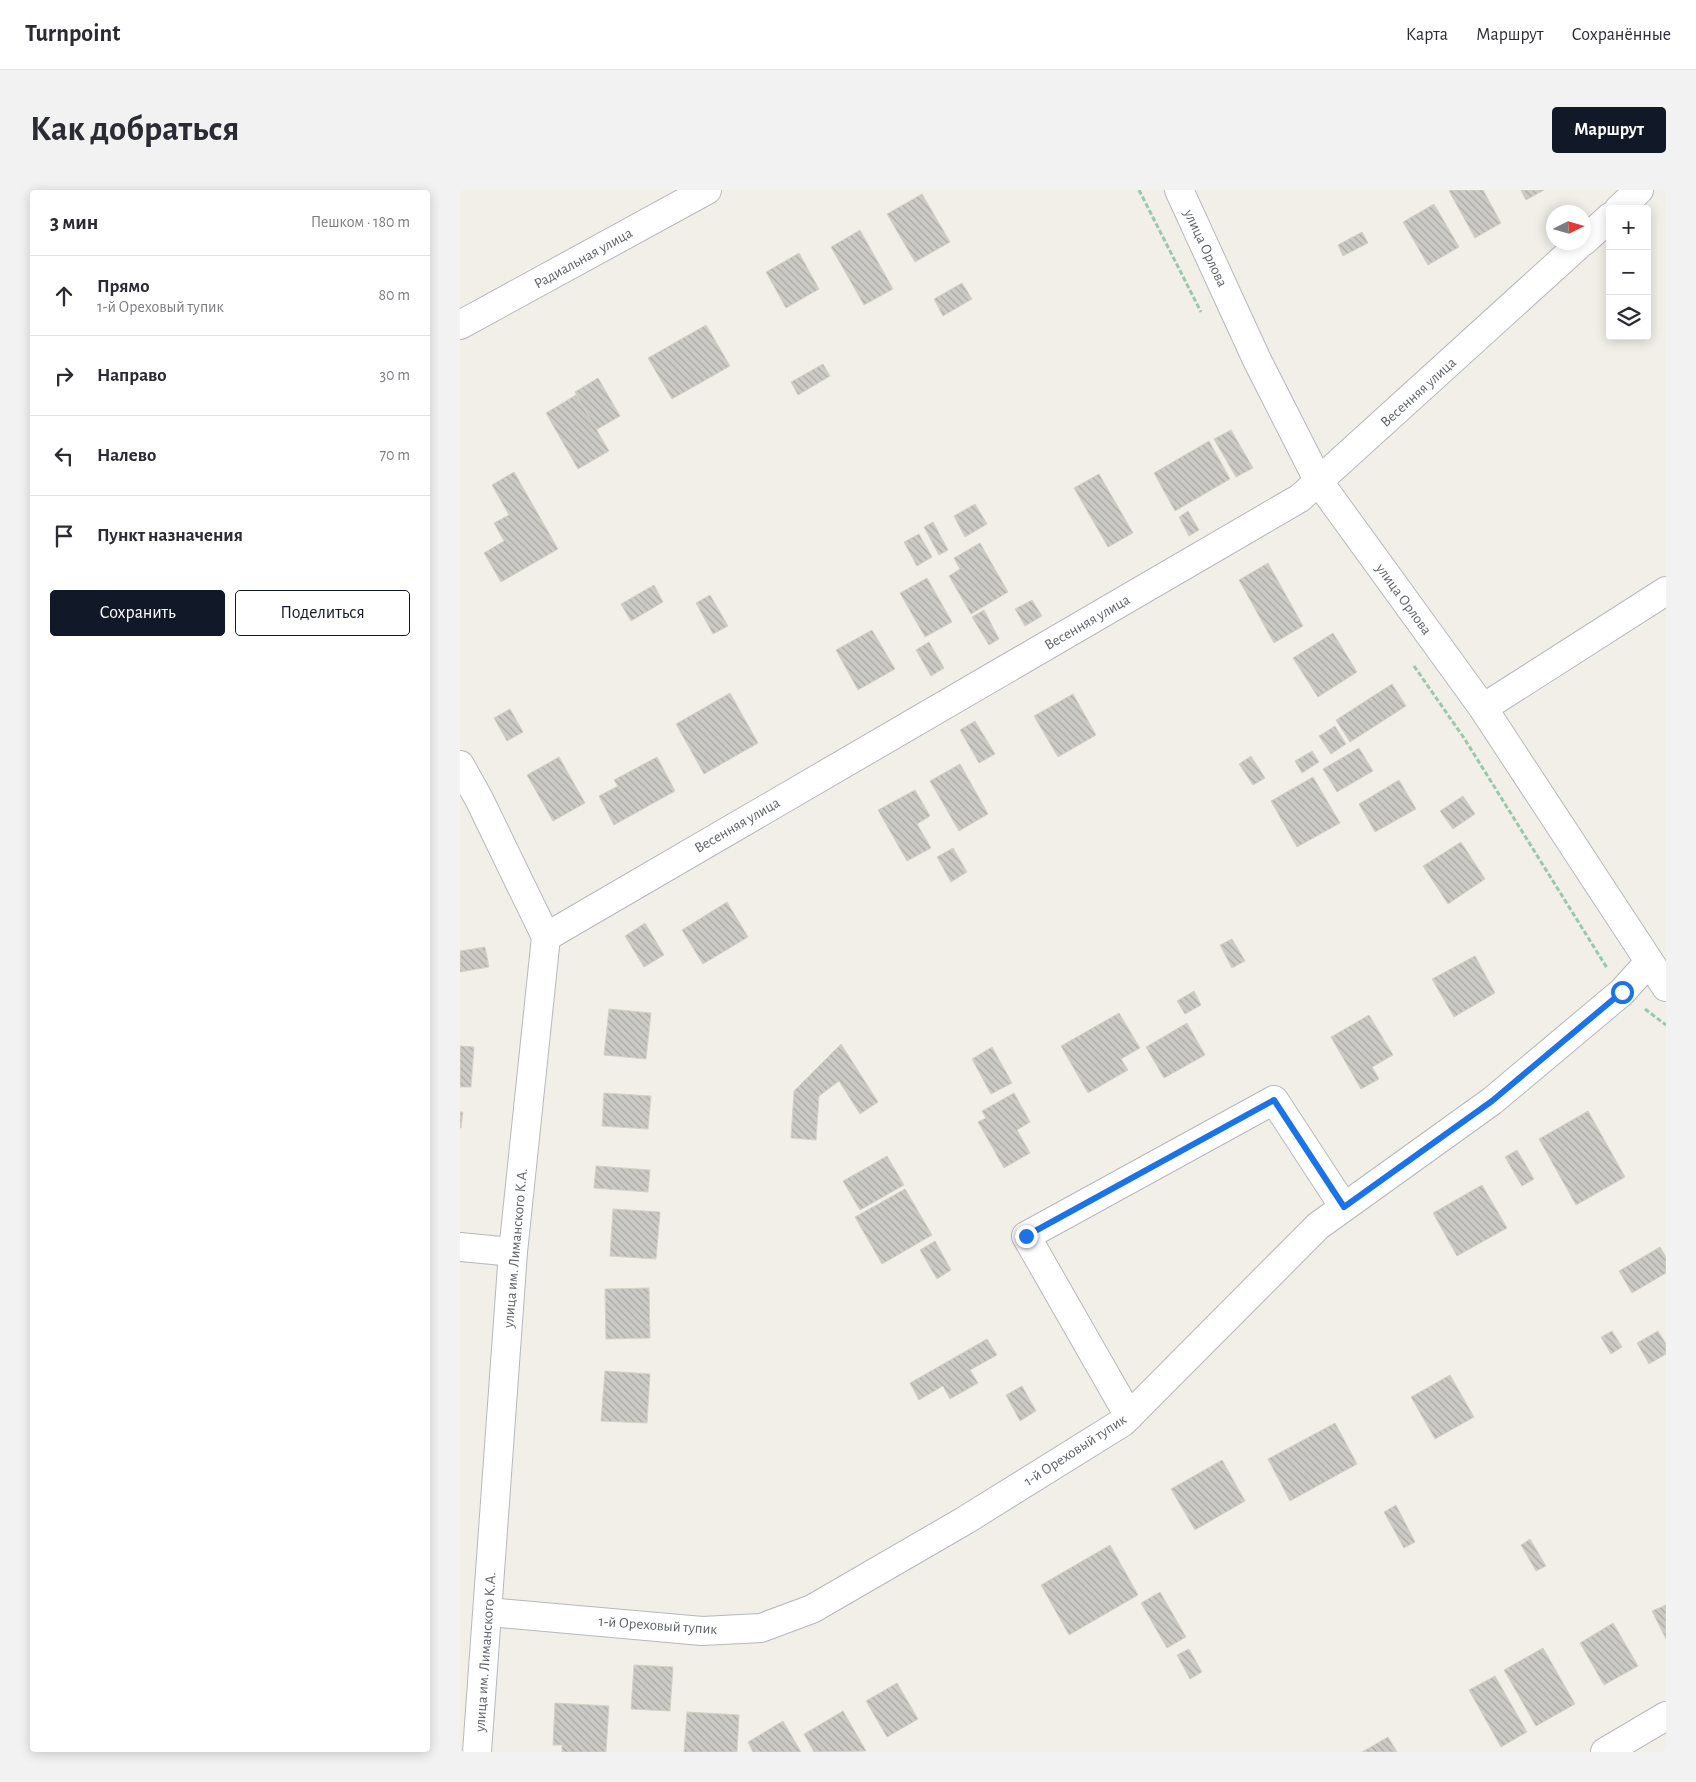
<!DOCTYPE html>
<html lang="ru">
<head>
<meta charset="utf-8">
<style>
  body { margin:0; font-family:"Alegreya Sans",sans-serif; background:#f2f2f3; color:#2b2b33 }
  .controls { position:absolute; right:15px; top:15px; display:grid; overflow:hidden; border-radius:5px; box-shadow:0 2px 12px #0003 }
  .controls button { width:45px; height:45px; display:grid; place-items:center; padding:0; border:0; border-bottom:1px solid #e1e1e2; background:#fff; color:#2b2b33; font:25px sans-serif }
  .compass { position:absolute; left:1086px; top:15px; width:45px; height:45px; border-radius:50%; background:#fff; box-shadow:0 2px 12px #0003; rotate:85deg }
  .stop { position:absolute; width:15px; height:15px; margin:-11px; border:4px solid #1a73e8; border-radius:50%; background:#fff }
  .stop.end { background:#1a73e8; border-color:#fff; box-shadow:0 1px 5px #0008 }
  .list { margin:0; padding:0; list-style:none }
  h2 { display:flex; justify-content:space-between; align-items:center; height:65px; margin:0; padding:0 20px; font-size:21px }
  h2 small { font-size:16px; font-weight:400; color:#7c7c81 }
  .list li { display:grid; grid-template-columns:32px 1fr auto; gap:15px; align-items:center; box-sizing:border-box; height:80px; padding:0 20px; border-top:1px solid #e1e1e2 }
  .list b { display:block; font-size:19px; white-space:nowrap }
  .list p { margin:0; font-size:16px; white-space:nowrap; color:#7c7c81 }
  .list em { font-size:16px; font-style:normal; color:#7c7c81 }
  .actions { display:flex; gap:10px; padding:15px 20px }
  .actions a { flex:1; padding:11px 0; border:1px solid #111827; border-radius:5px; text-align:center; font-size:18px; color:#111827 }
  .actions .main { background:#111827; color:#fff }
  .icon { flex:none; width:28px; height:28px; fill:none; stroke:currentColor; stroke-width:2; stroke-linecap:round; stroke-linejoin:round }
  .map { position:relative; flex:none; width:1206px; height:1562px; overflow:hidden; border-radius:5px }
  header { display:flex; align-items:center; gap:30px; box-sizing:border-box; height:70px; padding:0 25px; background:#fff; border-bottom:1px solid #e1e1e2 }
  header strong { font-size:24px }
  nav { display:flex; gap:28px; margin-inline-start:auto; font-size:18px }
  .intro { display:flex; align-items:center; justify-content:space-between; box-sizing:border-box; height:120px; padding:0 30px }
  h1 { margin:0; font-size:35px }
  .button { padding:12px 22px; border-radius:5px; background:#111827; color:#fff; font-size:18px; font-weight:700 }
  main { display:flex; gap:30px; padding:0 30px }
  aside { flex:1; background:#fff; border-radius:5px; box-shadow:0 2px 12px #0003 }
  .map>svg:first-child { display:block }
</style>
</head>
<body>
<header>
<strong>Turnpoint</strong>
<nav><a>Карта</a><a>Маршрут</a><a>Сохранённые</a></nav>
</header>
<div class="intro"><h1>Как добраться</h1><a class="button">Маршрут</a></div>
<main>
<aside>
<h2>3 мин<small>Пешком · 180 m</small></h2>
<ul class="list">
<li><svg class="icon" aria-label="ahead" viewBox="0 0 24 24"><path d="M12 20V5M6 11l6-6 6 6"/></svg><div><b>Прямо</b><p>1-й Ореховый тупик</p></div><em>80 m</em></li>
<li><svg class="icon" aria-label="right" viewBox="0 0 24 24"><path d="M7 20v-9h11M14 6l5 5-5 5"/></svg><div><b>Направо</b></div><em>30 m</em></li>
<li><svg class="icon" aria-label="left" viewBox="0 0 24 24"><path d="M17 20v-9H6M10 6l-5 5 5 5"/></svg><div><b>Налево</b></div><em>70 m</em></li>
<li><svg class="icon" aria-label="arrive" viewBox="0 0 24 24"><path d="M6 21V4h12l-3 4 3 4H6"/></svg><div><b>Пункт назначения</b></div></li>
</ul>
<div class="actions"><a class="main">Сохранить</a><a>Поделиться</a></div>
</aside>
<div class="map">
<svg width="1206" height="1562" viewBox="0 0 1206 1562">
  <defs>
    <pattern id="building-back-hatch" width="6" height="6" patternUnits="userSpaceOnUse" patternTransform="scale(1.25)"><rect width="6" height="6" fill="#cccac5"/><path d="M-1 5l2 2M0 0l6 6M5-1l2 2" fill="none" stroke="#a9a8a4"/></pattern>
  </defs>
  <rect width="100%" height="100%" fill="#f1efe8"/>
  <!-- building -->
  <g fill="url(#building-back-hatch)" stroke="#d6d1c6">
    <path d="M992 0H1023L1041 33 1015 48 989 1Z"/>
    <path d="M1061 0H1084L1066 10Z"/>
    <path d="M462 4 490 52 455 72 427 24Z"/>
    <path d="M974 14 999 57 968 75 943 32Z"/>
    <path d="M400 40 433 99 404 115 371 57Z"/>
    <path d="M902 42 908 53 883 66 878 55Z"/>
    <path d="M339 63 359 99 326 118 306 82Z"/>
    <path d="M502 93 512 109 483 126 474 109Z"/>
    <path d="M246 135 270 176 212 209 188 168Z"/>
    <path d="M363 174 370 186 338 205 331 192Z"/>
    <path d="M138 188 160 226 136 240 115 202Z"/>
    <path d="M116 205 149 261 118 279 86 223Z"/>
    <path d="M771 240 793 278 776 287 754 249Z"/>
    <path d="M749 251 770 289 715 321 694 283Z"/>
    <path d="M54 282 98 359 41 392 24 363 44 351 34 333 49 325 32 295Z"/>
    <path d="M639 284 673 343 648 357 614 298Z"/>
    <path d="M515 314 527 334 505 347 494 326Z"/>
    <path d="M728 321 739 340 729 346 719 327Z"/>
    <path d="M473 332 488 360 479 365 464 337Z"/>
    <path d="M459 344 472 367 457 376 444 352Z"/>
    <path d="M520 353 548 402 511 424 489 386 500 379 494 368Z"/>
    <path d="M808 373 843 436 814 453 779 390Z"/>
    <path d="M467 388 492 432 465 447 440 403Z"/>
    <path d="M194 395 203 412 171 431 161 414Z"/>
    <path d="M250 405 268 436 253 444 236 413Z"/>
    <path d="M572 410 582 426 565 436 555 419Z"/>
    <path d="M524 420 539 449 529 455 512 427Z"/>
    <path d="M412 440 435 479 398 500 376 460Z"/>
    <path d="M873 443 897 482 858 507 833 468Z"/>
    <path d="M469 452 484 478 471 486 456 460Z"/>
    <path d="M932 494 946 516 890 552 876 530Z"/>
    <path d="M270 503 298 553 244 584 216 534Z"/>
    <path d="M613 504 636 545 598 567 574 526Z"/>
    <path d="M50 519 63 542 47 551 34 528Z"/>
    <path d="M515 531 535 564 519 573 500 540Z"/>
    <path d="M875 536 886 554 871 564 859 546Z"/>
    <path d="M899 558 913 581 877 602 863 579Z"/>
    <path d="M852 561 859 572 842 583 835 571Z"/>
    <path d="M791 566 805 588 793 595 779 574Z"/>
    <path d="M99 567 125 613 93 631 67 585Z"/>
    <path d="M197 567 215 601 154 635 139 606 158 596 154 590Z"/>
    <path d="M500 574 528 624 499 641 470 591Z"/>
    <path d="M853 587 880 633 837 657 811 611Z"/>
    <path d="M939 590 956 619 915 642 899 614Z"/>
    <path d="M455 600 470 626 457 634 471 658 447 671 418 620Z"/>
    <path d="M1003 606 1015 624 993 639 980 621Z"/>
    <path d="M1001 652 1025 689 988 714 963 676Z"/>
    <path d="M493 658 507 682 491 692 477 667Z"/>
    <path d="M267 712 288 747 243 774 222 740Z"/>
    <path d="M185 733 204 765 184 777 165 746Z"/>
    <path d="M772 749 785 771 772 778 760 755Z"/>
    <path d="M25 757 29 777 0 782V761Z"/>
    <path d="M1015 766 1035 803 994 827 972 789Z"/>
    <path d="M734 801 741 815 725 824 717 811Z"/>
    <path d="M149 819 191 823 186 869 144 865Z"/>
    <path d="M659 823 680 858 661 869 668 880 628 903 601 856Z"/>
    <path d="M909 825 933 865 912 877 919 889 901 899 871 847Z"/>
    <path d="M727 833 745 865 704 888 686 857Z"/>
    <path d="M381 854 418 912 400 924 379 891 359 906 356 950 331 948 334 901Z"/>
    <path d="M0 856 14 857 11 897H0Z"/>
    <path d="M532 857 552 893 531 904 512 869Z"/>
    <path d="M144 903 191 906 188 939 142 936Z"/>
    <path d="M554 903 570 932 557 940 570 963 544 978 518 932 526 928 522 921Z"/>
    <path d="M1128 921 1165 987 1116 1015 1079 949Z"/>
    <path d="M0 922H3L1 938H0Z"/>
    <path d="M1057 960 1074 989 1062 996 1045 967Z"/>
    <path d="M427 966 444 995 400 1020 383 991Z"/>
    <path d="M136 976 190 980 188 1002 134 998Z"/>
    <path d="M1022 995 1047 1038 997 1066 973 1023Z"/>
    <path d="M445 999 472 1045 422 1074 395 1027Z"/>
    <path d="M153 1019 200 1022 196 1069 150 1066Z"/>
    <path d="M475 1051 491 1080 477 1089 460 1060Z"/>
    <path d="M1200 1057 1206 1067V1083L1172 1103 1159 1081Z"/>
    <path d="M189 1098 190 1148 146 1149 145 1099Z"/>
    <path d="M1152 1141 1162 1157 1151 1164 1141 1147Z"/>
    <path d="M1198 1141 1206 1154V1164L1189 1174 1177 1153Z"/>
    <path d="M527 1149 537 1165 510 1180 518 1193 490 1209 483 1196 459 1210 450 1193Z"/>
    <path d="M145 1181 190 1184 187 1233 141 1231Z"/>
    <path d="M990 1185 1014 1227 975 1249 951 1207Z"/>
    <path d="M562 1196 576 1221 560 1231 546 1205Z"/>
    <path d="M875 1233 897 1274 830 1311 808 1269Z"/>
    <path d="M762 1270 785 1311 735 1340 711 1299Z"/>
    <path d="M936 1315 955 1352 944 1358 924 1322Z"/>
    <path d="M1070 1349 1086 1376 1076 1381 1061 1355Z"/>
    <path d="M650 1355 678 1405 609 1445 581 1395Z"/>
    <path d="M700 1402 726 1447 707 1458 681 1413Z"/>
    <path d="M1206 1415V1449L1192 1421Z"/>
    <path d="M1153 1433 1178 1476 1144 1495 1120 1453Z"/>
    <path d="M1083 1458 1115 1514 1076 1536 1044 1480Z"/>
    <path d="M729 1459 742 1482 730 1489 717 1465Z"/>
    <path d="M174 1475 213 1477 210 1521 171 1519Z"/>
    <path d="M1035 1486 1067 1542 1041 1557 1009 1500Z"/>
    <path d="M437 1493 458 1529 427 1547 406 1511Z"/>
    <path d="M95 1513 149 1516 146 1562H102V1555H93Z"/>
    <path d="M383 1521 406 1561 354 1562 344 1544Z"/>
    <path d="M227 1522 279 1525 277 1562H224Z"/>
    <path d="M323 1531 341 1562H293L288 1552Z"/>
    <path d="M928 1547 937 1562H902Z"/>
  </g>
  <g fill="none" stroke-linecap="round" stroke-linejoin="round">
    <defs>
      <g id="minor">
        <path d="M719 0 797 170 859 292 1023 518 1206 797"/>
        <path d="M1159 19 1179 0"/>
        <path d="M1124 51 1150 27"/>
        <path d="M0 135 247 0"/>
        <path d="M1023 518 1206 401"/>
        <path d="M0 575 19 609 86 747 53 1062 17 1562"/>
        <path d="M86 747 840 308 1122 52"/>
        <path d="M0 1057 53 1062"/>
        <path d="M669 1226 566 1046 814 910 884 1017"/>
        <path d="M28 1422 242 1441 301 1438 352 1419 504 1331 663 1232 858 1036 1032 911 1162 802 1189 772"/>
        <path d="M1145 1562 1206 1526"/>
      </g>
    </defs>
    <!-- minor casing -->
    <use href="#minor" stroke="#b5b8bc" stroke-width="30"/>
    <!-- path -->
    <g stroke="#9cc7a9" stroke-width="3" stroke-dasharray="5 2.5" stroke-linecap="butt">
      <path d="M679 0 741 122"/>
      <path d="M954 476 1004 548 1147 778"/>
      <path d="M1185 819 1206 835"/>
    </g>
    <!-- minor -->
    <use href="#minor" stroke="#fff" stroke-width="28"/>
  </g>
  <g fill="none" stroke-linecap="round" stroke-linejoin="round">
    <!-- route -->
    <path stroke="#1a73e8" stroke-width="6" d="M566 1046 814 910 884 1017 1032 911 1162 802"/>
  </g>
  <g text-anchor="middle" stroke-width="4" stroke-linejoin="round" paint-order="stroke">
    <!-- street labels -->
    <g font-size="15" fill="#5f6368" stroke="#fff">
      <text transform="translate(746 58) rotate(65)" y="5">улица Орлова</text>
      <text transform="translate(123 68) rotate(-29)" y="5">Радиальная улица</text>
      <text transform="translate(958 202) rotate(-42)" y="5">Весенняя улица</text>
      <text transform="translate(944 409) rotate(54)" y="5">улица Орлова</text>
      <text transform="translate(627 432) rotate(-30)" y="5">Весенняя улица</text>
      <text transform="translate(277 635) rotate(-30)" y="5">Весенняя улица</text>
      <text transform="translate(55 1058) rotate(-85)" y="5">улица им. Лиманского К.А.</text>
      <text transform="translate(615 1260) rotate(-33)" y="5">1-й Ореховый тупик</text>
      <text transform="translate(198 1435) rotate(4)" y="5">1-й Ореховый тупик</text>
      <text transform="translate(25 1462) rotate(-86)" y="5">улица им. Лиманского К.А.</text>
    </g>
  </g>
</svg>
<div class="controls">
<button>+</button>
<button>−</button>
<button><svg class="icon" aria-label="layers" viewBox="0 0 24 24"><path d="M12 4l9 5-9 5-9-5zM3 14l9 5 9-5"/></svg></button>
</div>
<svg class="compass" viewBox="-18 -18 36 36"><path d="M0-13l5 13h-10z" fill="#e53935"/><path d="M0 13l5-13h-10z" fill="#7c7c81"/></svg>
<div class="stop" style="left:1162px;top:802px"></div>
<div class="stop end" style="left:566px;top:1046px"></div>
</div>
</main>
</body>
</html>
